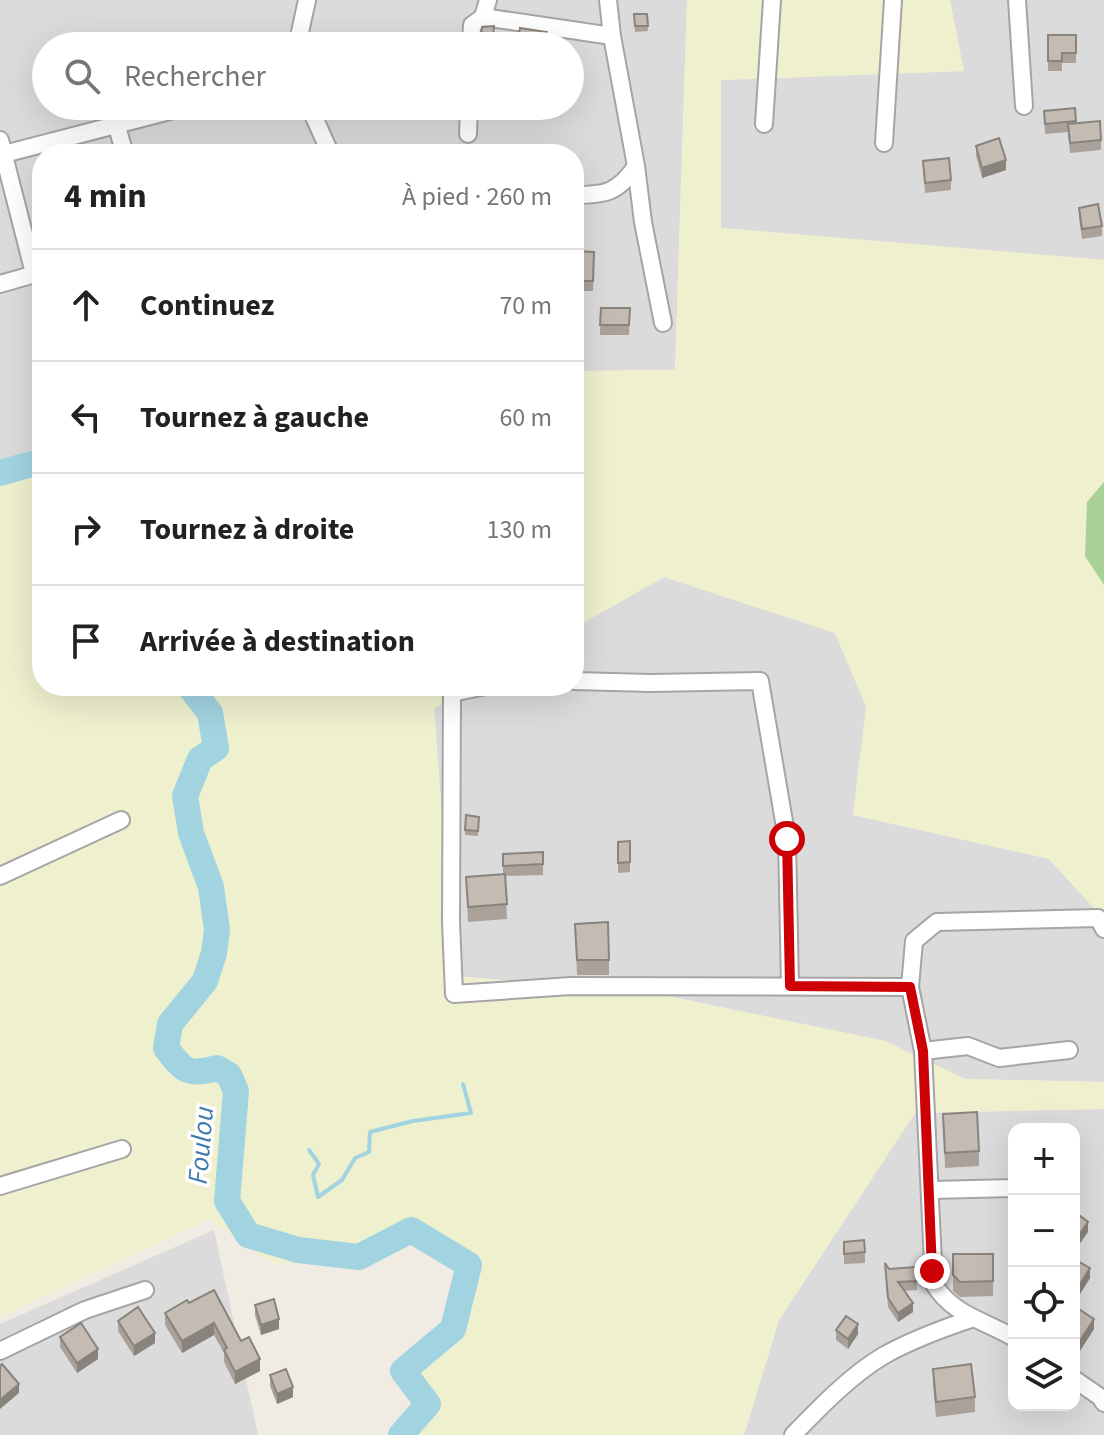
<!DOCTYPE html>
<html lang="fr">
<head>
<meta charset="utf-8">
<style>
  body { margin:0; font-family:"Source Sans 3",sans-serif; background:#f6f6f6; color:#222 }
  .controls { position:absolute; right:24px; bottom:24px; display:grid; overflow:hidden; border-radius:16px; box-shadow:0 8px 32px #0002 }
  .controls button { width:72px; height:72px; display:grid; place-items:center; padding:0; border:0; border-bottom:2px solid #e0e0e0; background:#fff; color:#222; font:40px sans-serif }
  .stop { position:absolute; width:24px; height:24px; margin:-18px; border:6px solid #cd0005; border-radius:50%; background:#fff }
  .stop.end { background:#cd0005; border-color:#fff; box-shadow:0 2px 8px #0008 }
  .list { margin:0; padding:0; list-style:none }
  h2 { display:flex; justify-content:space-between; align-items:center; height:104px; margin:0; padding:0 32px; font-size:34px }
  h2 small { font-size:26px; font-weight:400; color:#767676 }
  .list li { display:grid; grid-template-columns:52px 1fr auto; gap:24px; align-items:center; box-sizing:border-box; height:112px; padding:0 32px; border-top:2px solid #e0e0e0 }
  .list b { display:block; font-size:30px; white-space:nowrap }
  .list em { font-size:26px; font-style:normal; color:#767676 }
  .icon { flex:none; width:44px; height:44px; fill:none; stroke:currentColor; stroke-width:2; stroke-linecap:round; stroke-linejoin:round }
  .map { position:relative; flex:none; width:1104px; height:1435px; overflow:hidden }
  .search { position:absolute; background:#fff; box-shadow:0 8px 32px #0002; left:32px; top:32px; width:552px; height:88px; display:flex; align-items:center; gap:20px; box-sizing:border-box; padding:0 28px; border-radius:44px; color:#767676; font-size:30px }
  .panel { position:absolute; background:#fff; box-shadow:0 8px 32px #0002; left:32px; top:144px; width:552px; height:552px; border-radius:32px }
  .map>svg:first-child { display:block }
</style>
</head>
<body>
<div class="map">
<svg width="1104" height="1435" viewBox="0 0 1104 1435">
  <rect width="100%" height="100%" fill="#f0ece4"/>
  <!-- residential -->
  <g fill="#dcdbdb" fill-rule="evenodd">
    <path d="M0 0H687L675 370 574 371V154H42V445L0 463ZM46 46H570V106H46Z"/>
    <path d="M950 0H1104V260L721 228V80L963 71Z"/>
    <path d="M664 577 835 633 867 707 853 815 1049 859 1104 919V1082L965 1079 885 1041 653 993 454 976 434 708 473 686H574V628Z"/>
    <path d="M1104 1109V1435H744L779 1320 915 1113ZM1014 1129H1074V1405H1014Z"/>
    <path d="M214 1230 258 1435H0V1324Z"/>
  </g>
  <!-- farmland -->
  <g fill="#eef0ce">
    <path d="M687 0H950L964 71 721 80V228L1104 260V482L1087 502 1085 556 1104 585V919L1049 859 853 815 866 707 835 633 664 577 574 628V371L675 370Z"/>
    <path d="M42 445V686H473L434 709 454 976 653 993 885 1041 965 1079 1104 1082V1109L915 1113 779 1320 744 1435H401L428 1404 403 1371 453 1329 469 1265 411 1230 359 1257 273 1264 210 1219 0 1317V463Z"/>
  </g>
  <!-- forest -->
  <path fill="#a9d196" d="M1104 482V585L1085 556 1087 502Z"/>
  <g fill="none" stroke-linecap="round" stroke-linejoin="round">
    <!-- stream -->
    <path stroke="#a2d3e0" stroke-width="4" d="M309 1150 319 1164 313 1175 318 1197 342 1180 355 1158 369 1152 370 1132 413 1121 471 1113 463 1084"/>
    <!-- river -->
    <g stroke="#a2d3e0" stroke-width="26">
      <path d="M0 473 42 461"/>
      <path d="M189 686 210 713 216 748 200 759 185 796 191 833 211 887 217 930 214 953 205 981 170 1024 166 1048C184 1071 187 1076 217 1068L229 1075 236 1091 227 1201 248 1235 298 1250 359 1257 411 1230 469 1265 453 1329 403 1371 428 1404 401 1435"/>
    </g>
    <defs>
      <g id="minor">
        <path d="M1017 0 1024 106"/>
        <path d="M483 17 612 36"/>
        <path d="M297 46 307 0"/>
        <path d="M471 46 472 25 483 17 488 0"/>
        <path d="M309 106 328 148V154"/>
        <path d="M764 124 772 0"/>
        <path d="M117 127 125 154"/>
        <path d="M468 134 469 106"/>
        <path d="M0 140 34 273"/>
        <path d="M884 143 893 0"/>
        <path d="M0 155 189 106"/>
        <path d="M636 166 643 222 663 323"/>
        <path d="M574 195C605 195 618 193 636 166L612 36 608 0"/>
        <path d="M0 284 42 272"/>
        <path d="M574 681 650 683 760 681 787 839 790 986"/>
        <path d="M486 686 452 693 451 922 454 994 571 986 910 987 923 1051 934 1284C952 1315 986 1321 1014 1338"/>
        <path d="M0 876 121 820"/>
        <path d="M910 987 914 941 937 922 1098 918 1104 929"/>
        <path d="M923 1051 968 1046 999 1058 1069 1050"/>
        <path d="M0 1186 122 1149"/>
        <path d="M931 1190 1014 1188"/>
        <path d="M0 1351 85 1310 145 1290"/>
        <path d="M1074 1379 1100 1397 1104 1403"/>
        <path d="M793 1435C819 1408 851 1375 883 1356 911 1340 941 1329 971 1319"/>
      </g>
    </defs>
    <!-- minor casing -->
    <use href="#minor" stroke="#a5a5a5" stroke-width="20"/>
    <!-- minor -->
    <use href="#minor" stroke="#fff" stroke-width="16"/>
  </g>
  <!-- wall -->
  <g fill="#a9a19a">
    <path d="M634 14H647L648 31 635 32Z"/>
    <path d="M1048 35H1076V63H1062V71H1048Z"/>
    <path d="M499 106H536L535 110Z"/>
    <path d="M1075 108 1076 123 1101 140V150L1070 153 1068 132 1045 134 1044 111Z"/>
    <path d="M976 146 1006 170 982 178 976 156Z"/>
    <path d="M923 161 951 180V190L925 193Z"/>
    <path d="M1079 208 1102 226V236L1082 239 1079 218Z"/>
    <path d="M574 251 594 252 593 291H579V285H574Z"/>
    <path d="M601 308H630L629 335H600Z"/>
    <path d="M466 815 479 817 478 836 465 835Z"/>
    <path d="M630 841V872L618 873V842Z"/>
    <path d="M543 852V875L505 876 507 919 468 922 466 877 503 875V854Z"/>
    <path d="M575 924 609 960V975H577Z"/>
    <path d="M943 1114 979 1151V1166L945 1168Z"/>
    <path d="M844 1242 865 1252V1263L844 1264Z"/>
    <path d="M953 1254H993V1296L960 1297 953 1291Z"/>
    <path d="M1074 1259 1090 1278 1077 1299 1074 1297Z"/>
    <path d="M885 1263 889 1269 916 1267 917 1290 904 1291 913 1312 898 1322 888 1307Z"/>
    <path d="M189 1303 241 1341 260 1371 235 1384 224 1362V1353L214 1335 182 1353 165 1325V1313Z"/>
    <path d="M255 1305 279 1329 261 1335 255 1315Z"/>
    <path d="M1074 1306 1094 1329 1078 1354 1074 1351Z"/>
    <path d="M118 1321 155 1343 134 1356 118 1331Z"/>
    <path d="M836 1330 858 1334 848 1349 836 1340Z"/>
    <path d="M60 1337 98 1359 77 1373 60 1347Z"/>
    <path d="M933 1369 975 1397V1412L936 1417 933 1384Z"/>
    <path d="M270 1375 293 1397 277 1404 270 1386Z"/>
  </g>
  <!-- shaded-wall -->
  <g fill="#89837d">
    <path d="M1006 160V170L982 178V168Z"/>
    <path d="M1088 1222V1232L1074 1252V1242Z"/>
    <path d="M1090 1268V1278L1077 1299V1289Z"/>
    <path d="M913 1303V1312L898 1322V1313Z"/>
    <path d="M279 1319V1329L261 1335V1325Z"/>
    <path d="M1094 1319V1329L1078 1354V1344Z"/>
    <path d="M214 1323V1335L182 1353V1341Z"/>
    <path d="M858 1324V1334L848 1349V1339Z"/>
    <path d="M155 1333V1343L134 1356V1346Z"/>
    <path d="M98 1349V1359L77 1373V1363Z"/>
    <path d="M260 1359V1371L235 1384V1372Z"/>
    <path d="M19 1384V1393L0 1409V1400Z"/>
    <path d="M293 1387V1397L277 1404V1394Z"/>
  </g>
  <!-- building -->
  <g fill="#c4bbb3" stroke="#89837d" stroke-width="2">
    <path d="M634 14H647L648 26H635Z"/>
    <path d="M494 26 492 46H480L482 27Z"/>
    <path d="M520 28 547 32 545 46H517Z"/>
    <path d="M1048 35H1076V53H1062V61H1048Z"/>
    <path d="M1075 108 1076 121 1045 124 1044 111Z"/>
    <path d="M1100 121 1101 140 1070 143 1068 124Z"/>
    <path d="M999 138 1006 160 982 168 976 146Z"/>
    <path d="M949 158 951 180 925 183 923 161Z"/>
    <path d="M1098 204 1102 226 1082 229 1079 208Z"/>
    <path d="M574 251 594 252 593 281H579V275H574Z"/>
    <path d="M601 308H630L629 325H600Z"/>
    <path d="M466 815 479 817 478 831 465 830Z"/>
    <path d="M630 841V862L618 863V842Z"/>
    <path d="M543 852V864L503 866V854Z"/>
    <path d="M505 874 507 904 468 907 466 877Z"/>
    <path d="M608 922 609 960H577L575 924Z"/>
    <path d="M977 1112 979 1151 945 1153 943 1114Z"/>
    <path d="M1079 1215 1088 1222 1074 1242V1222Z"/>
    <path d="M864 1240 865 1252 844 1254V1242Z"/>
    <path d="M953 1254H993V1281L960 1282 953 1275Z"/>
    <path d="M1074 1259 1090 1268 1077 1289 1074 1287Z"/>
    <path d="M885 1263 889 1269 916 1267 917 1281 898 1282 913 1303 898 1313 888 1298Z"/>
    <path d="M214 1290 241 1341 249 1337 260 1359 235 1372 224 1350 227 1348 214 1323 182 1341 165 1313 187 1300 189 1303Z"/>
    <path d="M274 1299 279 1319 261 1325 255 1305Z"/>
    <path d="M1074 1306 1094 1319 1078 1344 1074 1341Z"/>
    <path d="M138 1307 155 1333 134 1346 118 1321Z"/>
    <path d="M846 1316 858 1324 848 1339 836 1330Z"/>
    <path d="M81 1323 98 1349 77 1363 60 1337Z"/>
    <path d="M2 1364 19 1384 0 1400V1366Z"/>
    <path d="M971 1364 975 1397 936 1402 933 1369Z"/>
    <path d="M286 1369 293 1387 277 1394 270 1375Z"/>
  </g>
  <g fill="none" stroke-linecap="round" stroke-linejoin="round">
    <!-- route -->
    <path stroke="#cd0005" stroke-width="10" d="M787 839 790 986 910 987 923 1051 932 1271"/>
  </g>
  <g text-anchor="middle" stroke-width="7" stroke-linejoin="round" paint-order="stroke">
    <!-- water labels -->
    <g font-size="28" font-style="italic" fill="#427aab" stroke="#fff">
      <text transform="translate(200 1145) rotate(-85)" y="10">Foulou</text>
    </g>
  </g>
</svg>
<div class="controls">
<button>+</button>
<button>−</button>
<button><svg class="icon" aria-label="locate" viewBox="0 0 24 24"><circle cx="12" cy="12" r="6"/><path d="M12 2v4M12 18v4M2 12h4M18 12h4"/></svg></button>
<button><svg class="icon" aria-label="layers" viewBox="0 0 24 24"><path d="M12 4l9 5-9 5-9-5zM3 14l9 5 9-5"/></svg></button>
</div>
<div class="stop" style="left:787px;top:839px"></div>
<div class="stop end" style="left:932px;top:1271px"></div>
<div class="search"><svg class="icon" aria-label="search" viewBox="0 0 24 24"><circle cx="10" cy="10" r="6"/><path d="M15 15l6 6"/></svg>Rechercher</div>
<section class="panel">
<h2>4 min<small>À pied · 260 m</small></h2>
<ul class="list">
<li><svg class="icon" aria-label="ahead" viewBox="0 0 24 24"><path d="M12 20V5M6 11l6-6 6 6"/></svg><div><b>Continuez</b></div><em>70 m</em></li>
<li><svg class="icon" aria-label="left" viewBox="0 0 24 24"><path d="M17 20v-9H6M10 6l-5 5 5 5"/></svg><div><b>Tournez à gauche</b></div><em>60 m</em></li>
<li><svg class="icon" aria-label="right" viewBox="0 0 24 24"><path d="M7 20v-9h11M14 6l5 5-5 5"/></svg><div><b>Tournez à droite</b></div><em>130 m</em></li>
<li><svg class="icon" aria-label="arrive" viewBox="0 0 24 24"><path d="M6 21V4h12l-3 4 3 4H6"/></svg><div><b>Arrivée à destination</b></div></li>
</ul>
</section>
</div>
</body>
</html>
